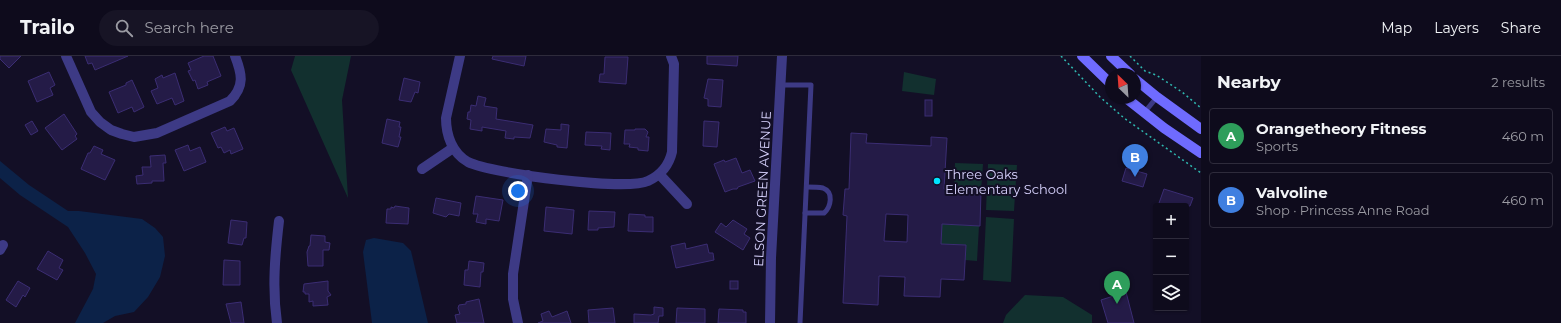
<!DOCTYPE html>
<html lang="en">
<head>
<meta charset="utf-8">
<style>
  body { margin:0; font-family:Montserrat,sans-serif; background:#171425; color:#f1f3f6 }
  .controls { position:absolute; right:12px; bottom:12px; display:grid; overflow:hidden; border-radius:4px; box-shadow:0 1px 3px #0004 }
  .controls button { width:36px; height:36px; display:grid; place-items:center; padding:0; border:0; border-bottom:1px solid #2e2b3b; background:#0e0b1c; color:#f1f3f6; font:20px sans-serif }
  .compass { position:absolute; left:1105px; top:12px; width:36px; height:36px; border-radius:50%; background:#0e0b1c; box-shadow:0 1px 3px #0004; rotate:335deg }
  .you { position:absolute; left:518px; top:135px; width:14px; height:14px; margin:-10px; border:3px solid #fff; border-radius:50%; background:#1a73e8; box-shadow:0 0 0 6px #1a73e833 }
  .badge { display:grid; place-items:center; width:26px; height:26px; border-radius:50%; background:#00e5ff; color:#fff; font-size:13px; font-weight:700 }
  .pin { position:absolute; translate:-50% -33px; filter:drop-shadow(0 1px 2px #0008) }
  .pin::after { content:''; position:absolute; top:21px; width:14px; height:12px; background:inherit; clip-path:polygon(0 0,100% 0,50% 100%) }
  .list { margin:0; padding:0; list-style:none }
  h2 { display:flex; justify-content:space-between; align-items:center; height:52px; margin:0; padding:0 16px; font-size:17px }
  h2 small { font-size:13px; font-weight:400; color:#9b9ba3 }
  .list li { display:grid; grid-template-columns:26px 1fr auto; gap:12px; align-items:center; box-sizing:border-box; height:56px; margin:0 8px 8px; padding:0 8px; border:1px solid #2e2b3b; border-radius:4px }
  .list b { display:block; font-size:15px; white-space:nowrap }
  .list p { margin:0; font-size:13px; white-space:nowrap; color:#9b9ba3 }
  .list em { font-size:13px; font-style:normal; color:#9b9ba3 }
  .icon { flex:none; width:22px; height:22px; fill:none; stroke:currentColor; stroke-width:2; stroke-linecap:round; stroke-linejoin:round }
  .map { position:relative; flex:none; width:1201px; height:267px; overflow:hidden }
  header { display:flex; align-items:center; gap:24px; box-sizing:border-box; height:56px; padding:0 20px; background:#0e0b1c; border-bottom:1px solid #2e2b3b }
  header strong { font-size:19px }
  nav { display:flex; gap:22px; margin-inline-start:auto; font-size:14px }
  .search { width:280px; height:36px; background:#171425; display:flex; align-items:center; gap:10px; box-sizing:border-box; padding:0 14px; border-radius:22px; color:#9b9ba3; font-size:15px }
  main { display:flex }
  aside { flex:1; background:#0e0b1c }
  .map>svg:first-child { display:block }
</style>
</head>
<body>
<header>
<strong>Trailo</strong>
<div class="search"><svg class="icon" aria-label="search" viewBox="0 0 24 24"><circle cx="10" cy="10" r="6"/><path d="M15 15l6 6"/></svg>Search here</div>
<nav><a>Map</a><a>Layers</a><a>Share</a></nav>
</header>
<main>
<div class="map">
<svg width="1201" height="267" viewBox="0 0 1201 267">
  <rect width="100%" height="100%" fill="#130f26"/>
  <!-- green -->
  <g fill="#12302f">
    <path d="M295 0H351L342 44 348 142 291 14Z"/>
    <path d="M904 16 936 23 934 39 902 35Z"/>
    <path d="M955 107 983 108 981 135 954 133Z"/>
    <path d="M988 108 1017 109 1014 155 986 154Z"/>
    <path d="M986 161 1014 163 1011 226 983 224Z"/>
    <path d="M942 168 979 170 977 205 965 204 966 189 941 188Z"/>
    <path d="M1025 239 1063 241 1092 259V267H1003L1006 259Z"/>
  </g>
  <!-- water -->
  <g fill="#0c2248">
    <path d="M0 105 29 129 68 155H79L142 163 155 172 163 181 165 200 160 221 148 241 134 256 115 260 103 267H75L93 233 96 218 85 197 68 171 20 139 0 122Z"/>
    <path d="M374 182 403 187 411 195 428 267H372L363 196 366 184Z"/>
  </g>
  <!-- building -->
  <g fill="#241b47" stroke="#3b2d73" fill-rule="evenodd">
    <path d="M0 0H21L9 12 0 3Z"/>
    <path d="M85 0H128L95 14 92 7 88 8Z"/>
    <path d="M204 0H213L221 20 207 26 208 29 198 33 195 24 193 25 188 15 191 14 188 7Z"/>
    <path d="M493 0H526L524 10 492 3Z"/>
    <path d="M707 0H738L737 10 707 8Z"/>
    <path d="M605 1H628L626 28 599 26 600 18H604Z"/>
    <path d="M49 16 55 29 50 32 53 39 37 46 28 25Z"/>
    <path d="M175 17 184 45 175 49 172 42 157 48 151 35 158 32 155 23 162 19 163 22Z"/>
    <path d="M404 22 420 26 418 37 415 36 411 46 399 44Z"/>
    <path d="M708 23 723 24 721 51 708 50V43L704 42Z"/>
    <path d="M132 24 144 51 134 56 132 51 118 57 109 36 126 29V27Z"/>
    <path d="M478 40 486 42 484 50 497 52 496 63 533 69 530 82 514 81V83L505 82 506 75 482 71V75L470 73 471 64 467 63 468 56H470L471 49 476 50Z"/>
    <rect x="925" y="44" width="7" height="16"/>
    <path d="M64 58 77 78 75 80 77 83 62 94 45 72Z"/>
    <path d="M387 63 400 66 399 71H401L399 81H401L398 91 382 87Z"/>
    <path d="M32 65 38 75 31 79 25 69Z"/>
    <path d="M704 65 719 66 717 91 703 90Z"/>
    <path d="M561 68 569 69 567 92 557 91V89L544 86 546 73 561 74Z"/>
    <path d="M225 71 227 75 234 72 243 93 231 98 230 94 224 97 221 91 218 92 211 77Z"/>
    <path d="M635 73H645L648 76 646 81H649L648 95 638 94V92L629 91 630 88H624L625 74H635Z"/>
    <path d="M586 76 611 77 610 94 601 93 602 90 585 89Z"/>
    <path d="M851 77 867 78 866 87 931 90V81L947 82 944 133 981 135 980 170 942 168 941 188 966 189 964 224 941 223 940 241 904 240 905 221 879 220 878 249 843 247 847 160 843 159 845 133H849ZM886 158 908 159 907 186 884 185Z"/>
    <path d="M188 89 190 95 200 91 206 106 184 115 175 94Z"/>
    <path d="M94 90 103 94 101 98 115 104 105 124 81 113 88 97H90Z"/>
    <path d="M165 99 166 107H163L164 125H152V127L137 128 136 120 143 119 142 111H151L150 100Z"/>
    <path d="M736 102 742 117 750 114 755 125 738 131 737 133H733L725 136 714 108 724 104 725 106Z"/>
    <path d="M1126 112 1147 118 1143 131 1122 125Z"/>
    <path d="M1164 133 1193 142 1190 150H1158Z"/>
    <path d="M476 140 503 144 499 165 486 163V168L476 166 478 158H473Z"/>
    <path d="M436 142 461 147 459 160 449 158 446 161 433 157Z"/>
    <path d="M395 150 409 152 408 168 386 167 387 153H391V151L394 152Z"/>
    <path d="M546 151 574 154 572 178 544 175Z"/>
    <path d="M589 155 615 156 614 171 598 172V174H588Z"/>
    <path d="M629 158 645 159V161H653V176L628 175Z"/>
    <path d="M231 164 247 166 246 182H244L242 189 228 187Z"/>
    <path d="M733 164 747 173 744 178 750 182 743 194 715 176 721 167 726 171Z"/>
    <path d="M311 179 325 180V186L330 187 329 194H323V210H308L307 196 309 190H310Z"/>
    <path d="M685 187 686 193 707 188 709 197H713L714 204 676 212 671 190Z"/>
    <path d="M48 195 63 204 59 212 63 214 57 224 37 213Z"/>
    <path d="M224 204 240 205V229H223Z"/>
    <path d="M469 205 484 207 483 216H481L480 231 464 229 465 214H468Z"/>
    <path d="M18 225 30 232 25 241 23 239 16 251 6 244Z"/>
    <path d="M328 225V235L331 239 327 241 328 249 313 250V245L309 246V238H305V236H303L304 228Z"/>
    <rect x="730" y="225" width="8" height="8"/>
    <path d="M1126 236 1134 267H1108L1101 244Z"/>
    <path d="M479 243 484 267H457L455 259 460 258 458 252 459 249 466 248V246Z"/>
    <path d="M241 246 244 267H231L226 248Z"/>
    <path d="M654 251 663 252V260H659L658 267H634V258L651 259 654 258Z"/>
    <path d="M613 252 615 267H589L588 254Z"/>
    <path d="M677 252 705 253V267H676Z"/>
    <path d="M719 253 743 254V256H746V267H718Z"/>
    <path d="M549 255 552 261 567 255 571 267H538L543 265 541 258Z"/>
  </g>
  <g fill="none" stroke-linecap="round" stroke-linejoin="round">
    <!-- path -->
    <g stroke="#2fb8b0" stroke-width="1.5" stroke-dasharray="2 3" stroke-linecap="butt">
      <path d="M1061 0 1100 41 1124 62 1201 117"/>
      <path d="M1130 0 1145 15 1156 19 1182 36 1201 52"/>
    </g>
    <!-- service -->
    <g stroke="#3d3a85" stroke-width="5">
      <path d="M780 29H811L800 267"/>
      <path d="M1144 57 1157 41"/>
      <path d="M805 157H824C831 151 834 136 823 132 818 131 811 131 807 131"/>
    </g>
    <!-- minor -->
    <g stroke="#3d3a85" stroke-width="10">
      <path d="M66 0 91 56 100 66 111 74 122 78 134 81 157 77 230 45C245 30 242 18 235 0"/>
      <path d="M460 0 446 62C446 79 452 97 468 106 492 118 626 135 648 125 661 119 669 109 672 96L674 8 671 0"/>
      <path d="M422 113 453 92"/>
      <path d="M660 119 687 148"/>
      <path d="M0 194 3 189"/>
      <path d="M277 267C272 232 275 199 279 165"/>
      <path d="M518 267 513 243V218L528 119"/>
      <path d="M770 267 771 202 782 0"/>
    </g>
    <!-- secondary -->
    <g stroke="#6f6bff" stroke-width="10">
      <path d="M1082 0 1111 28"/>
      <path d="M1111 0 1130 18"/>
      <path d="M1135 23 1157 41 1201 73"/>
      <path d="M1126 42 1164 72 1201 97"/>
    </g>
  </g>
  <!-- markers -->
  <circle fill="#00e5ff" stroke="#130f26" stroke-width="1.5" cx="937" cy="125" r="4"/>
  <g text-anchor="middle" stroke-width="4" stroke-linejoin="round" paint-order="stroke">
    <!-- poi labels -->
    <g font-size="13" fill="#d9d4ff" stroke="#130f26" text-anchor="start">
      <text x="945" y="123">Three Oaks<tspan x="945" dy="15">Elementary School</tspan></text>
    </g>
    <!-- street labels -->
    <g font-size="13" fill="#d9d4ff" stroke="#130f26">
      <text transform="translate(762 133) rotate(-87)" y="5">ELSON GREEN AVENUE</text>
    </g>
  </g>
</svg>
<div class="controls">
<button>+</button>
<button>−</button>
<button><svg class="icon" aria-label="layers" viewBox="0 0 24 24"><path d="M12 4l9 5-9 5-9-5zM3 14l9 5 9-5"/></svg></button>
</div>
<svg class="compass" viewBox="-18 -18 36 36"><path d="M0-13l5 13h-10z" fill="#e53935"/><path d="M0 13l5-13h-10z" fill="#9b9ba3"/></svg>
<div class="you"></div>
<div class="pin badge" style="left:1117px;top:248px;background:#2e9e5b">A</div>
<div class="pin badge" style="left:1135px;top:121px;background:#3f7fe0">B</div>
</div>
<aside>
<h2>Nearby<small>2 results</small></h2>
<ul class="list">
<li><span class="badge" style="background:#2e9e5b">A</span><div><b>Orangetheory Fitness</b><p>Sports</p></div><em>460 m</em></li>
<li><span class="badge" style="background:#3f7fe0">B</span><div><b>Valvoline</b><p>Shop · Princess Anne Road</p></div><em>460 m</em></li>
</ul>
</aside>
</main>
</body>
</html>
